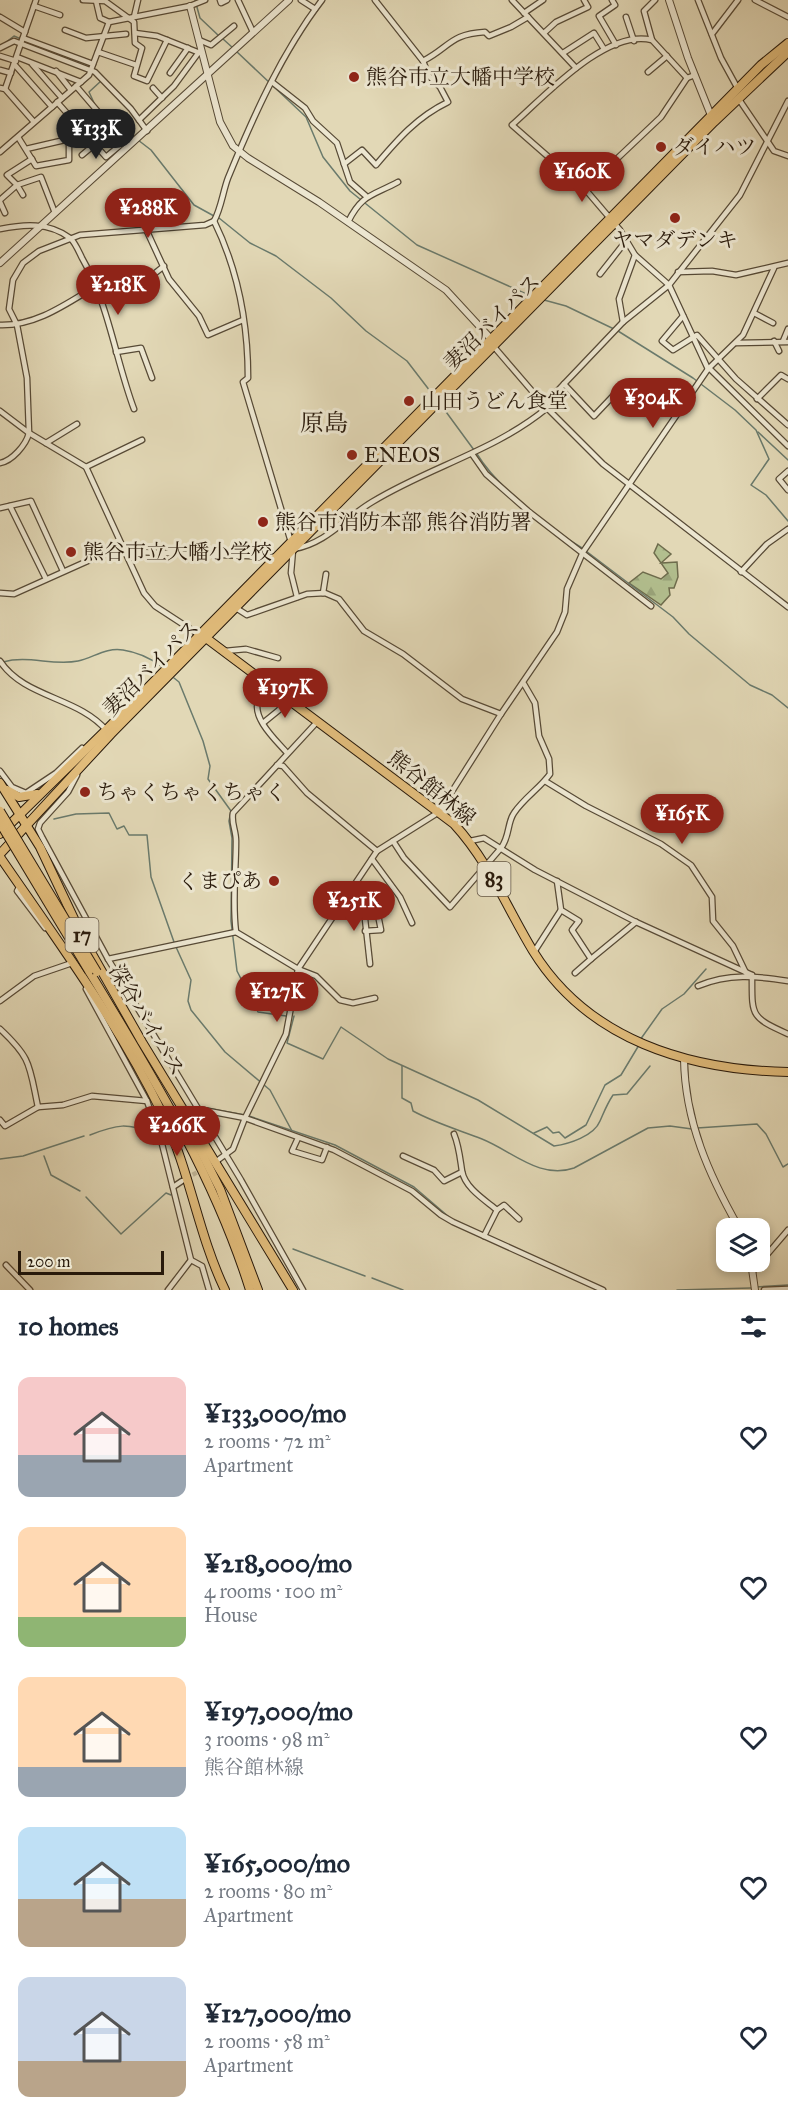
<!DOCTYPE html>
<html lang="en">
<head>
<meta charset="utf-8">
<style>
	:root { --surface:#fff; --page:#f2f2f3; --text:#1f2937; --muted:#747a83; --accent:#8f2418 }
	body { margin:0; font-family:"IM FELL Great Primer","Noto Serif JP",serif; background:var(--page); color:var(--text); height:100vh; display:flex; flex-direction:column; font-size:22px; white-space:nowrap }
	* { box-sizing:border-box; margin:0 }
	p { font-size:20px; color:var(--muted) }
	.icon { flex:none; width:33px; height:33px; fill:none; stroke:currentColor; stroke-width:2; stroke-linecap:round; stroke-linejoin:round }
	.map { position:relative; height:1290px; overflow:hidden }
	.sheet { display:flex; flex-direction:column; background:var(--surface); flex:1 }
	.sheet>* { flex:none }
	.buttons { position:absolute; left:716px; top:1218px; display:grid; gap:12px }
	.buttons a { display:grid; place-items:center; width:54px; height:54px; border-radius:12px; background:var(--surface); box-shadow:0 3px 9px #0003; font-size:30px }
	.scale { position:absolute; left:18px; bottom:15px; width:146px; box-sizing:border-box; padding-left:6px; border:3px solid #291a0b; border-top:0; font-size:16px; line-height:21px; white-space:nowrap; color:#291a0b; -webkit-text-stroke:4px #ece6d0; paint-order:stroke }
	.price { position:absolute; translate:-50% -51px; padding:0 14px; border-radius:21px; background:var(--accent); color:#fff; font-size:20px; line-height:39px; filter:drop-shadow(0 2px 3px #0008) }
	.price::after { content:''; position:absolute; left:50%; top:36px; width:18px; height:14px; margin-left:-9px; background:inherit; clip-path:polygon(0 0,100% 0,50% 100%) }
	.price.selected { background:#222; color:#fff }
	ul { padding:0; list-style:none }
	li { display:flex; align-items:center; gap:18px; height:150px; padding:0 18px }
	li span { display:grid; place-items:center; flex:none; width:168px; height:120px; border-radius:12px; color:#555 }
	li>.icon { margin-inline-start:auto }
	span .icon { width:72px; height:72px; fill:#fffc; stroke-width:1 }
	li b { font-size:26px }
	h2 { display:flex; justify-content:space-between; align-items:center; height:72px; padding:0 18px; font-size:26px }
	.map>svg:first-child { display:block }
</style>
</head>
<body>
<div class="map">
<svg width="788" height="1290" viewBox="0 0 788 1290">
	<defs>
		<pattern id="forest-firs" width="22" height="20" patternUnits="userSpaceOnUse" patternTransform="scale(1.5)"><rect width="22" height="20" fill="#b2bf8f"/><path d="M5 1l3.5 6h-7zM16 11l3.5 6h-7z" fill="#99a47a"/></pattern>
	</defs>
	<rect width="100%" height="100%" fill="#e2d8b6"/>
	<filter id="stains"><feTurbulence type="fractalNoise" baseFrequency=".00333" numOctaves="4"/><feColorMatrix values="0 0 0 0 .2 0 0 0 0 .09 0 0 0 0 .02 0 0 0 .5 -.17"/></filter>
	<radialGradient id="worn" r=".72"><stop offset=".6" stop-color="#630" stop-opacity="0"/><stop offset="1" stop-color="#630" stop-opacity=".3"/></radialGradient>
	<path fill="url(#forest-firs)" stroke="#6e6c4d" stroke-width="1.5" d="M658,544L671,554L661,563L677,562L678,577L674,588H669L670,595L661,605L629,583L643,572L661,579L668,573L654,553Z"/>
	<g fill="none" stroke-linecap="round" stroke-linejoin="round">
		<g stroke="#6a7a6c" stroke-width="1.5">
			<path d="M195,0L200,18L219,36"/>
			<path d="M223,39L233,48"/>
			<path d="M5,43L14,36L21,39"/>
			<path d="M236,51L306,117L323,157L350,191L417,245L531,296"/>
			<path d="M70,58L89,65"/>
			<path d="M95,105L89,92L101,81"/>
			<path d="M100,111L134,137"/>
			<path d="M138,140L151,150L194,205L214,216"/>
			<path d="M219,218L250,243L276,256L331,298L366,331L407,361L430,391"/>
			<path d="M544,300L566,306L614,329"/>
			<path d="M618,331L693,378L735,410L756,430L769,459L751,485L766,495L788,521"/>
			<path d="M441,405L474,450"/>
			<path d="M758,432L788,460"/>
			<path d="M477,454C497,487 549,528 582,548"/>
			<path d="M586,551L673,617L689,634L750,685L772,695L788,708"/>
			<path d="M3,662C28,655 53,666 78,661C93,658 106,647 123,650C136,652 150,658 161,666"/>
			<path d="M174,678L179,682L203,741L210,766L208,779L231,811L229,821L232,838L231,921L237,971L258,1012L286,1016"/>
			<path d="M54,819L76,814L109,813L117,829L124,826L129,835H147L151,877L174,942"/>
			<path d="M176,947L191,980L188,1001L191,1010L225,1052L270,1090L292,1131"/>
			<path d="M294,1016L287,1043L323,1059L341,1027L388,1059L478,1100L554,1146C569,1144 594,1136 600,1121C604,1112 607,1104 613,1095L627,1094L650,1066"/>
			<path d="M640,1040L662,1009L684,994L706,969"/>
			<path d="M402,1066V1098L411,1103L413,1111C435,1123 459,1130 482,1139C512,1151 540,1180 574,1168L648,1128L670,1126L692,1129"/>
			<path d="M201,1107L245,1115"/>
			<path d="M249,1116L335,1145L414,1187L449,1217"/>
			<path d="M697,1128L757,1124L766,1134L783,1167L788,1164"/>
			<path d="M534,1133L547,1127L553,1133L559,1132L565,1138L586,1125L605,1085L621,1075L639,1045"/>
			<path d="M90,1135C118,1124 126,1123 155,1133L162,1129"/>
			<path d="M44,1156L51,1175L80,1191"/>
			<path d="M0,1159L23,1156L84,1136"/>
			<path d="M86,1197L121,1234L166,1193L171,1195"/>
			<path d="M453,1220L509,1245"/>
			<path d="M293,1249L365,1276"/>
			<path d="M372,1278L403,1290"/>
			<path d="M756,1287L788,1285"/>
			<path d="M677,1290L751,1288"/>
		</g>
		<path stroke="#bdb294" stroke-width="4.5" stroke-dasharray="4.5 2" stroke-linecap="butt" d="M187,1178L203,1169"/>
		<g stroke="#574a36" stroke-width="7">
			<g id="minor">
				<path d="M83,0L105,1L134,22L135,43L142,48L134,76L147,81L167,40"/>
				<path d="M220,0L221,3L227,0"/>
				<path d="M238,0L253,32"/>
				<path d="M301,0L315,9"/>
				<path d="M512,0L576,68"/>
				<path d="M612,0L615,5L599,16L616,45"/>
				<path d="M698,0L721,58L738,89"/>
				<path d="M755,0L788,17"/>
				<path d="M96,1L100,18L109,22"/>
				<path d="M34,6L60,15"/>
				<path d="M524,13L543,0"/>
				<path d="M0,17L25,32"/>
				<path d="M134,17L138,0"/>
				<path d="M626,17L634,41"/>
				<path d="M65,30L86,38L126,34"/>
				<path d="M135,33L157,36L200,53"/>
				<path d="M544,33L556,22L588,7L584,0"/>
				<path d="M712,34L738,0"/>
				<path d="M23,38L93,64"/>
				<path d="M199,40L211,45L234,26"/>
				<path d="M652,40L644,11L655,0"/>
				<path d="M0,48L14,41L95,72L131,109L147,131"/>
				<path d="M98,52L136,65"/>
				<path d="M563,53L594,33L604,49"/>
				<path d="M0,56L16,61"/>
				<path d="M17,57L81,82"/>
				<path d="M423,61C450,47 450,34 485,32L489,36L511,27L528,17"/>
				<path d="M14,64L52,107"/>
				<path d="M32,64L62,98"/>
				<path d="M0,70L11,73"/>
				<path d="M56,71L71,90"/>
				<path d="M648,72L667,56"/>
				<path d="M170,73L188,48"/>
				<path d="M687,78L652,40C606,28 544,97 512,125L585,189L620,230L635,255L669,285L708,369"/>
				<path d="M272,82L305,108L313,121L337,143L350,182L366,196"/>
				<path d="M0,88L5,89L34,122"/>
				<path d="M153,88L162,98"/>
				<path d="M5,89L36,0"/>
				<path d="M738,98L774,151L788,156"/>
				<path d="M57,102L106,157L124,142L76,86"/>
				<path d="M139,120L174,86L199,52"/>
				<path d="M18,137L36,166L69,160V139L26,149"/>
				<path d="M0,152L89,75L109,22L190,6L205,0"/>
				<path d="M82,155L94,145"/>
				<path d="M344,164L362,150L376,165C398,139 417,117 448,102L440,87L429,76L423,61L375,0"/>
				<path d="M585,189L661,117L687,78L695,75"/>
				<path d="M23,195L17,185L41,177L55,213"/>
				<path d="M0,200L17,185L7,175L32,159"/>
				<path d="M0,202L5,213"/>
				<path d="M214,221C238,270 248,324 248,378L243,382L291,542"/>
				<path d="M348,222C362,194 372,196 398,182"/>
				<path d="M145,227L169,279L199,316L208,335L243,320"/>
				<path d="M0,229C24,224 49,222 70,238C75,242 79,252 82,258C109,305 115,358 134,409"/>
				<path d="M678,272L712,271L736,275L788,263"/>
				<path d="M600,274L626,241"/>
				<path d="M98,291L149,278L164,266"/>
				<path d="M754,313L773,323"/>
				<path d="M683,316L662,341L673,350L697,335L736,379L788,425"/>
				<path d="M623,322L619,299L635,255"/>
				<path d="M0,325C36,326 66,304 96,286"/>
				<path d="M774,341L779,351"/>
				<path d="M783,341L788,329"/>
				<path d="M736,343L788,342"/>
				<path d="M495,344V348L544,405L603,464L788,607"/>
				<path d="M116,352L141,348L152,378"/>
				<path d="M710,369L788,446"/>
				<path d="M564,384L594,416L613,396"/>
				<path d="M757,399L781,375L788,379"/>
				<path d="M544,405L623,322L669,285L740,195L788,101"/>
				<path d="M0,411L29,433L86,467L144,593L155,606L201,636"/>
				<path d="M46,443L77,424"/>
				<path d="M472,454L486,474L528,511L651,606"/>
				<path d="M0,463C12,461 26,445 29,433L27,378L17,325L9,309L13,280L23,263L39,251L80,235L205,225L214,221C221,209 223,191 228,178C253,117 282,52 322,0"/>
				<path d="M86,467L142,440"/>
				<path d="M788,471L779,479L788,490"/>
				<path d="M10,506L46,579"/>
				<path d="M0,508L31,501L63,571"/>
				<path d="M294,549C327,543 345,518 372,502C429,467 495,451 547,408"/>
				<path d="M293,550L291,573L297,597"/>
				<path d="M741,572L767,544L788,529"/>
				<path d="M0,593L14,594L110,551L277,557"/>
				<path d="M323,593L326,574"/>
				<path d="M236,608L247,615L307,594L325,593L339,599L364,631L403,654L462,699L501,714"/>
				<path d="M225,651L246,649L278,658"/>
				<path d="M0,661C24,698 79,697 107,731"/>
				<path d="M267,684C264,689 260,695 258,701C252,719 277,741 287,753"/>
				<path d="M263,723L279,710L286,698"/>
				<path d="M277,765L283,766L307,793L377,851"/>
				<path d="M0,771L12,787L26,793L56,773L82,748L85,751"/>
				<path d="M77,775L68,792L40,823L38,829L42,837L108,959L241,1180L303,1290"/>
				<path d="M545,781L586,806L661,844L691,865L712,897L713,921L733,946L746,973"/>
				<path d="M393,841L404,858L450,907L501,848C510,836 507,823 514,813C524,798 540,788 550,774L549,759L539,736L535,703L524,684"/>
				<path d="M470,841L484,838L535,870L636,922L752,975"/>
				<path d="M372,859L400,897L412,923"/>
				<path d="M557,881L561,910L579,921L572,930L591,959L636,922"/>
				<path d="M20,886L17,891L45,928"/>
				<path d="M346,898L356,902L375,900L381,930L365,931"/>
				<path d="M363,901L370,964"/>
				<path d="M236,932C232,902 236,871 236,841C236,830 231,823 233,813L317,722"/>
				<path d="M534,952L561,910"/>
				<path d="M108,959L236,932L298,969L316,976L340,1000L353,1003L375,998"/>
				<path d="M575,973L591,959"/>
				<path d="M752,975C752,1016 750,1017 788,1034"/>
				<path d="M698,986C729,973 756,976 788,981"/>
				<path d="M86,989L147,1101L162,1144L191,1260L202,1266L209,1290"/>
				<path d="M0,1001L34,976L72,963"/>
				<path d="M0,1029C32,1059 29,1065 38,1107"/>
				<path d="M198,1109L245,1118L334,1150L412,1191L441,1215L453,1222L603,1290"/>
				<path d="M0,1120L5,1126L38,1107L63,1105L92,1096L147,1101"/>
				<path d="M454,1134C459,1146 460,1158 462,1171C465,1188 485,1200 497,1210"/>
				<path d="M298,1138L292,1151L322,1160L327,1147"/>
				<path d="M403,1156L434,1170L444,1181L462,1172"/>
				<path d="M218,1160L233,1149L245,1118L286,1034L298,969L377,851L439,812L501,714L557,632L565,612L567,589L583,552L708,369L743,335L774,268"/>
				<path d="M173,1187L182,1181"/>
				<path d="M484,1236L497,1210L504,1205L519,1219"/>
				<path d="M6,1265L30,1290"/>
				<path d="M753,1271L788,1230"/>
				<path d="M168,1290L191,1260"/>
				<path d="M764,1290L788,1289"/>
			</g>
		</g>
		<g stroke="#574a36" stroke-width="8">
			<g id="tertiary">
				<path d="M669,0L688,58L712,118"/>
				<path d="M190,6L220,122L233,146L248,158L319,202L446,290L493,341"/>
				<path d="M0,263L289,0"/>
				<path d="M684,1059C685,1122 709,1175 739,1228"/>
				<path d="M751,1262L755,1290"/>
			</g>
		</g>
		<g stroke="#291a0b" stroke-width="10">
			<path id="primary" d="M206,638L454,824C489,862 507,908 533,951C588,1040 688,1070 788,1072"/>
		</g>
		<g stroke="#291a0b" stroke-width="10">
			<g id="trunk">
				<path d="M0,783L40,847L84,940L142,1042L293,1290"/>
				<path d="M7,790L19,797L37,794"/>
				<path d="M0,834L106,730L761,65L788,43"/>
				<path d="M0,854L111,734L714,122L788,52"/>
				<path d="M0,857C57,940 119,1024 163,1115C190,1171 198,1234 225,1290"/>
				<path d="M89,971C151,1074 214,1174 250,1290"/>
				<path d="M189,1128L220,1189L258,1290"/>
			</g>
		</g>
		<use href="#minor" stroke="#ece6d0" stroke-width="4.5"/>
		<use href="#tertiary" stroke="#ece6d0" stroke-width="6"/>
		<use href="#primary" stroke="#e1bc7b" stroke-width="8"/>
		<use href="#trunk" stroke="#e1bc7b" stroke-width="8"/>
		<g stroke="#291a0b" stroke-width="10" stroke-linecap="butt">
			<g id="trunk-bridge">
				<path d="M0,811L97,972"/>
				<path d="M0,823L89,971"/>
			</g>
		</g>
		<use href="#trunk-bridge" stroke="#e1bc7b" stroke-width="8"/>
	</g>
	<g fill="#8f2418" stroke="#ece6d0" stroke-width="2">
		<circle cx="354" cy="77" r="6"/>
		<circle cx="661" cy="147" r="6"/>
		<circle cx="675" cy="218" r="6"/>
		<circle cx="409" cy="401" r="6"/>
		<circle cx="352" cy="455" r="6"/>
		<circle cx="263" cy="522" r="6"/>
		<circle cx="71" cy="552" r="6"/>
		<circle cx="85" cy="792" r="6"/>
		<circle cx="274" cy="881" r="6"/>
	</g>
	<g text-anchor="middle" stroke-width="6" stroke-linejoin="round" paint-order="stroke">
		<g fill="#ece6d0" stroke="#645746" stroke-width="1.5">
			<rect x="477.5" y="862" width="33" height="34" rx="4.5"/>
			<rect x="65.5" y="918" width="33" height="34" rx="4.5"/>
		</g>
		<g font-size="20" font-weight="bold" fill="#291a0b">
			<text x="494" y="886">83</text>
			<text x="82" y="942">17</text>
		</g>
		<g font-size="21" fill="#291a0b" stroke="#ece6d0" text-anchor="start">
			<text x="366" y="84">熊谷市立大幡中学校</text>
			<text x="673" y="154">ダイハツ</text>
			<text x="675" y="247" text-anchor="middle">ヤマダデンキ</text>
			<text x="421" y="408">山田うどん食堂</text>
			<text x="364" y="462">ENEOS</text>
			<text x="275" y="529">熊谷市消防本部 熊谷消防署</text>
			<text x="83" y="559">熊谷市立大幡小学校</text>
			<text x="97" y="799">ちゃくちゃくちゃく</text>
			<text x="262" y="888" text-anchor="end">くまぴあ</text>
		</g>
		<g font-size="21" fill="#291a0b" stroke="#ece6d0">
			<text transform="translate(492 322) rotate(-45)" y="7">妻沼バイパス</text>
			<text transform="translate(151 668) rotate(-45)" y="7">妻沼バイパス</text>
			<text transform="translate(432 788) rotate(39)" y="7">熊谷館林線</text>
			<text transform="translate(147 1020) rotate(59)" y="7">深谷バイパス</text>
		</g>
		<g font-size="24" fill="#291a0b" stroke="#ece6d0">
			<text x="324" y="431">原島</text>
		</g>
	</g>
	<rect width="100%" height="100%" filter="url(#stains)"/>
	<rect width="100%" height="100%" fill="url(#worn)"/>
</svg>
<div class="buttons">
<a><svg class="icon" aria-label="layers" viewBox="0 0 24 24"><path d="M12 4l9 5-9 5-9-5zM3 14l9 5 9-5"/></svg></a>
</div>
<div class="scale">200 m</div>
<b class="price selected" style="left:96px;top:160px">¥133K</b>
<b class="price" style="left:582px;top:203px">¥160K</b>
<b class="price" style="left:148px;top:239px">¥288K</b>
<b class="price" style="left:118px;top:316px">¥218K</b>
<b class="price" style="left:653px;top:429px">¥304K</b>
<b class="price" style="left:285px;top:719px">¥197K</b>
<b class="price" style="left:682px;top:845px">¥165K</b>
<b class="price" style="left:354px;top:932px">¥251K</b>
<b class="price" style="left:277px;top:1023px">¥127K</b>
<b class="price" style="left:177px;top:1157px">¥266K</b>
</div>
<section class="sheet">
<h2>10 homes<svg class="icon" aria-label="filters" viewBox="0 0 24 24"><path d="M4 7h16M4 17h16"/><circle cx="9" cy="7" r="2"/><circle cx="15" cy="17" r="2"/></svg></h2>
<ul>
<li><span style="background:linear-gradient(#f6c9c9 65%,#9aa5b1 0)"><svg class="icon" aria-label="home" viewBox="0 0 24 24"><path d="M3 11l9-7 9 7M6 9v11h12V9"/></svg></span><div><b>¥133,000/mo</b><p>2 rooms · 72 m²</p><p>Apartment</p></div><svg class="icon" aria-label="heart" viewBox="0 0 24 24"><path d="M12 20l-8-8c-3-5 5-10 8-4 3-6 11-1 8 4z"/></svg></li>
<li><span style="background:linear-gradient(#ffd9b3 75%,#8fb573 0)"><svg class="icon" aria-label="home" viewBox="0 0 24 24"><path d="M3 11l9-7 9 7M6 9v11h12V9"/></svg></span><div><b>¥218,000/mo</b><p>4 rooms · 100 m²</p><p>House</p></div><svg class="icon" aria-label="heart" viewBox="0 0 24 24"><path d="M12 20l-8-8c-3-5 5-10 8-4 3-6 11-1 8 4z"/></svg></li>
<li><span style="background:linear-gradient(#ffd9b3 75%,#9aa5b1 0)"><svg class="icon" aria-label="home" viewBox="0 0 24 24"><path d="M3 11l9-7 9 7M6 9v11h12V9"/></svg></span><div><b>¥197,000/mo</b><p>3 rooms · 98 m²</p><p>熊谷館林線</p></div><svg class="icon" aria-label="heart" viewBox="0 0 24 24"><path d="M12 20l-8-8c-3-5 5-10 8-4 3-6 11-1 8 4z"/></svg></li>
<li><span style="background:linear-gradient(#bfe0f5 60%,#b9a48a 0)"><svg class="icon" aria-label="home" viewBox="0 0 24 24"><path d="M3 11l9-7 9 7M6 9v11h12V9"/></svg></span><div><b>¥165,000/mo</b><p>2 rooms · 80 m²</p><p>Apartment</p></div><svg class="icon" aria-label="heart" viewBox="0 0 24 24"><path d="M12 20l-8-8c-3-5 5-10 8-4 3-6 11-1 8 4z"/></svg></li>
<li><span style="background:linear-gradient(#c9d6e8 70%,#b9a48a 0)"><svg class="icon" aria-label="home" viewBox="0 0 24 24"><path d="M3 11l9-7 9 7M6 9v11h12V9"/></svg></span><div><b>¥127,000/mo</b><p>2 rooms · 58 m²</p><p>Apartment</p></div><svg class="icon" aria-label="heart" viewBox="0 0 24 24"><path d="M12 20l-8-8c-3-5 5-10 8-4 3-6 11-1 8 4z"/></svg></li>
</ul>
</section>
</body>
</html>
